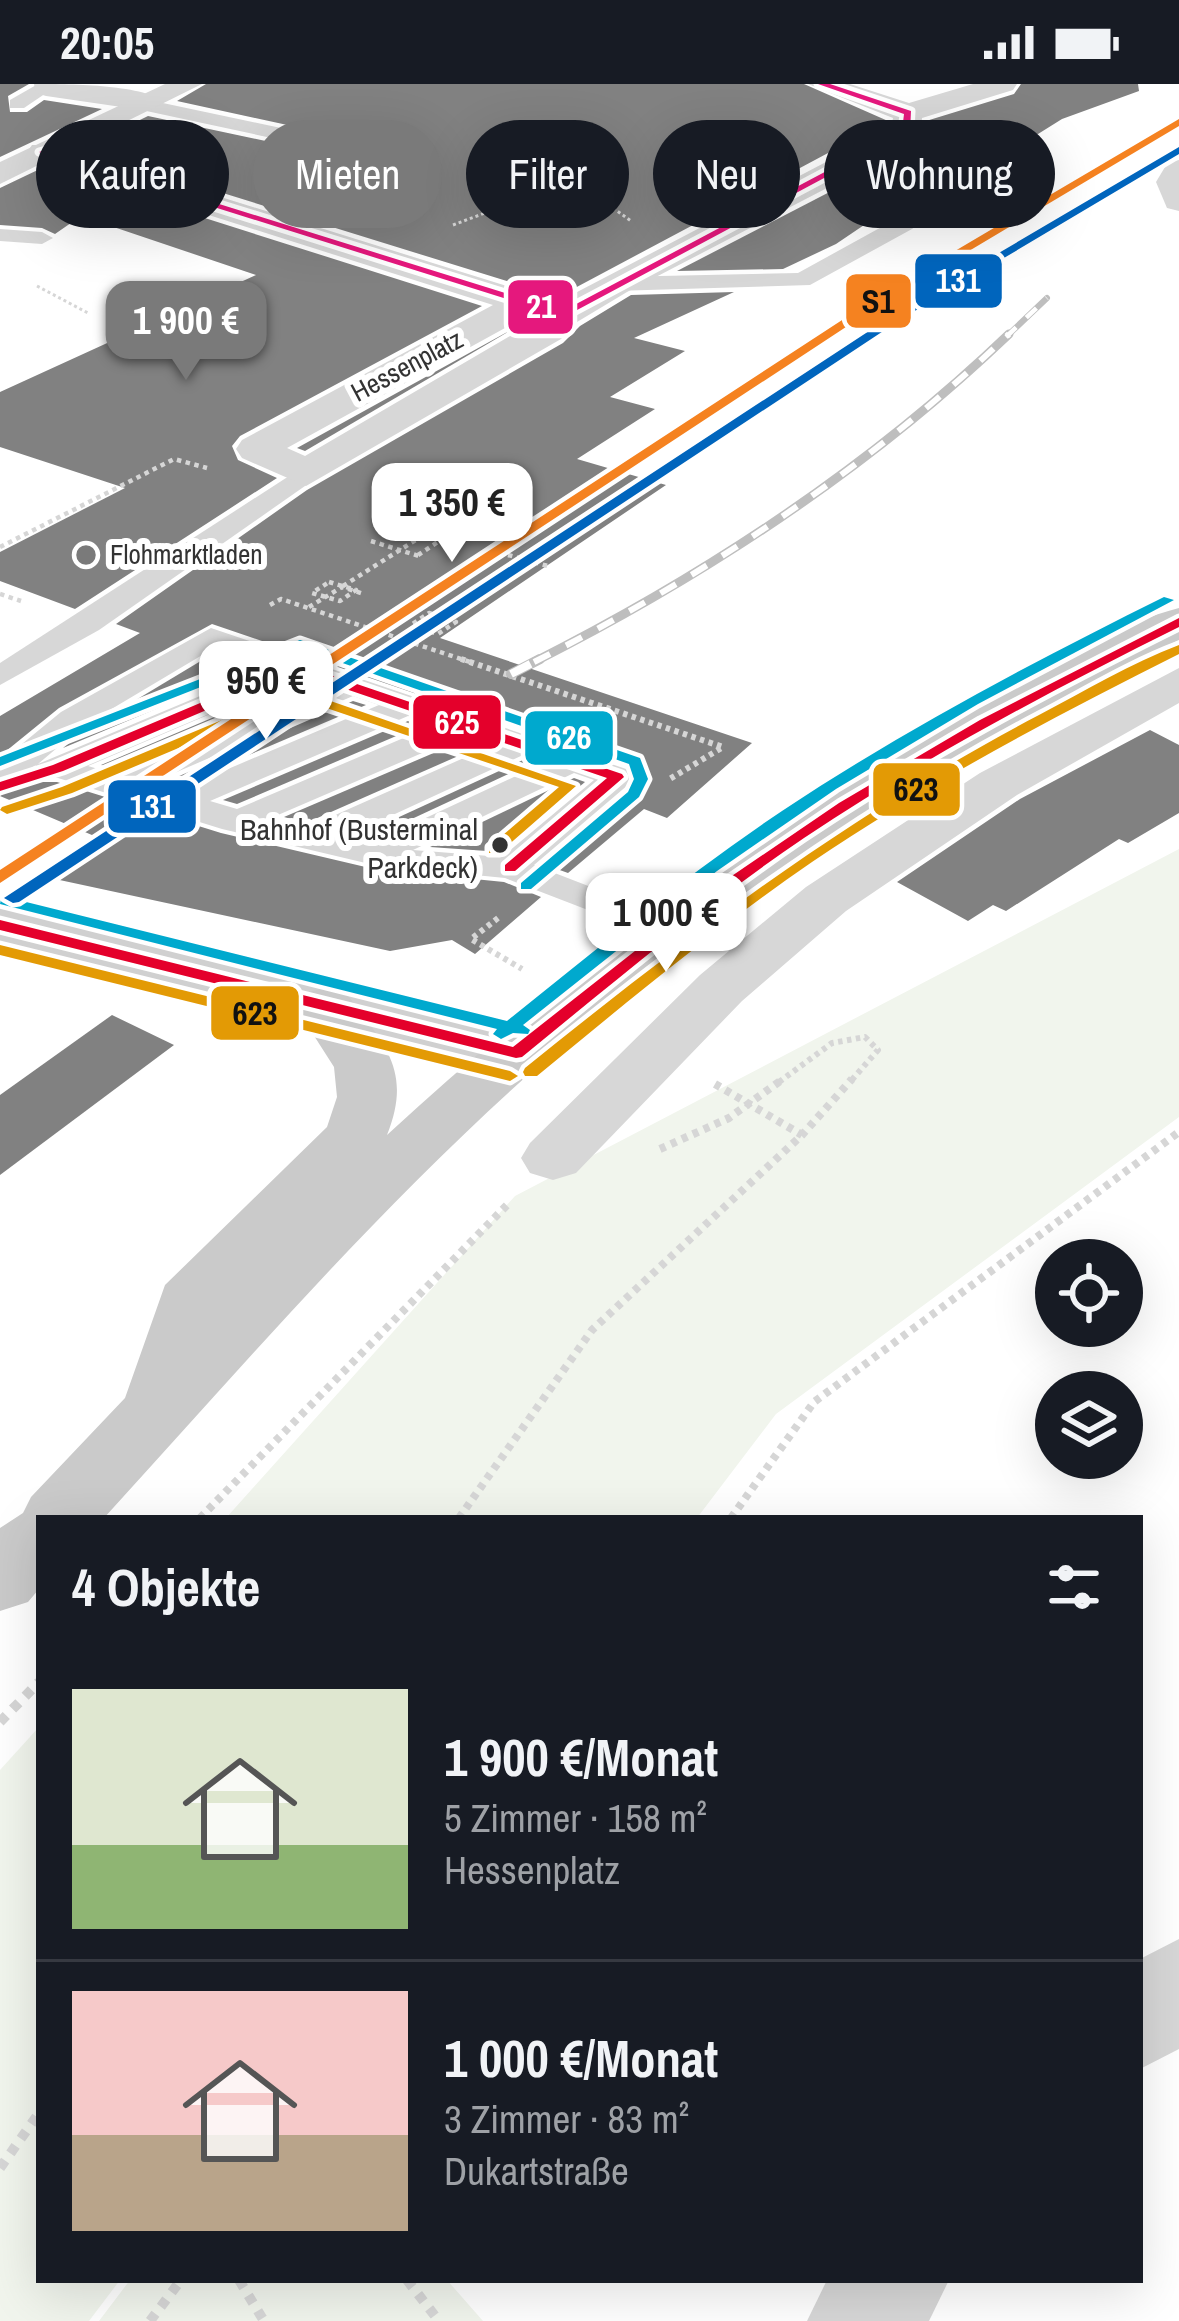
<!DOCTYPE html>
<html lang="de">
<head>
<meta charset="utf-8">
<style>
	:root { --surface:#171b24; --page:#20242c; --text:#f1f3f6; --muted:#9ea1a6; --line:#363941; --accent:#7a7a7a }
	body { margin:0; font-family:"Archivo Narrow",sans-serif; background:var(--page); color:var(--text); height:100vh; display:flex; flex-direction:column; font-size:45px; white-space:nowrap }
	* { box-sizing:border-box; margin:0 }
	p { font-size:39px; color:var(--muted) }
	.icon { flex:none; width:66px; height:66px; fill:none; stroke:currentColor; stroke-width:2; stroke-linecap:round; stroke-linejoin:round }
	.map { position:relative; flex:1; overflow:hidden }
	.panel { position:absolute; left:36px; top:1431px; width:1107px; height:768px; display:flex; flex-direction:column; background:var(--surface); border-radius:0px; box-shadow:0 12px 48px #0002 }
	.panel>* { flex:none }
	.hud { position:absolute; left:36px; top:36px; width:1107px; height:108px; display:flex; gap:24px }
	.controls { position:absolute; left:1035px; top:1155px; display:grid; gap:24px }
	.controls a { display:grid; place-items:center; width:108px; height:108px; border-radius:50%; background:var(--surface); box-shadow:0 12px 48px #0002; font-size:60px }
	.price { position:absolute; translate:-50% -102px; padding:0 27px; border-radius:24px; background:#fff; color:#222; font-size:39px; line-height:78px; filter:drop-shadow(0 3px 6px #0008) }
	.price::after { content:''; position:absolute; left:50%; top:72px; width:36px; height:27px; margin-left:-18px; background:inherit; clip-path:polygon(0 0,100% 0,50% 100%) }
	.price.active { background:var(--accent); color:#fff }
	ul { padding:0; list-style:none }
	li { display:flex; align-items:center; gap:36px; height:300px; padding:0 36px }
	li+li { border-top:3px solid var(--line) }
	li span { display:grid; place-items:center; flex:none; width:336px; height:240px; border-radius:0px; color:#555 }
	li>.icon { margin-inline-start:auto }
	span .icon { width:144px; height:144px; fill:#fffc; stroke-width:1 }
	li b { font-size:51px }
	h2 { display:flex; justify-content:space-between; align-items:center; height:144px; padding:0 36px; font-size:51px }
	.pill { padding:0 42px; border-radius:54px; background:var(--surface); box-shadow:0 12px 48px #0002; font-size:42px; line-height:108px }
	.pill.active { background:var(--accent); color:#fff }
	.status { display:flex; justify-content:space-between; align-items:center; height:84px; padding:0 60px; background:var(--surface); direction:ltr }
	.status svg { height:33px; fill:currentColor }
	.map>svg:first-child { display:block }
</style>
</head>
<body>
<div class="status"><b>20:05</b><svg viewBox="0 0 49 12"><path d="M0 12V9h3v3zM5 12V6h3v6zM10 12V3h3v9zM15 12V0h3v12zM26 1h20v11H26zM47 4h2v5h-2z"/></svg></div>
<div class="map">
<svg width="1179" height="2237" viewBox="0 0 1179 2237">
	<rect width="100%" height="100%" fill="#fff"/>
	<g fill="#f1f5ed">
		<path d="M1179,765V1033L776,1330L697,1434H226L515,1112Z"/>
		<path d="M39,1643V2196H120L89,2237H0V1686Z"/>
		<path d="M130,2196H447L483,2237H99Z"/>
	</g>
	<g fill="#818181">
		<path d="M0,0H29L8,12L10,28H27L44,16L102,25L0,73Z"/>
		<path d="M206,0H804L888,37L558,213L81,65L148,32L336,72L351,64L338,52L177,17Z"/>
		<path d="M1021,0H1138L1139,7L1062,35L1006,70L971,64L959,74L919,56L926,37L1014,10Z"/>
		<path d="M899,72L941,89L836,160L783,185L677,187Z"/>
		<path d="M44,83L482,222L240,352L232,362L238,376L277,394L75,525L0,497V468L125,404L0,363V308L256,191L81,132L55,150L42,144L0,141V104Z"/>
		<path d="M734,208L634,254L685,267L610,313L655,325L577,375L666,401L440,554L752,659L667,734L644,725L568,789L543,780L632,703L637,695L633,684L212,540L59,624L0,672V632L140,549L116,540L307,406L563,259L580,242L631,211Z"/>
		<path d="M518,242L305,367L297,364Z"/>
		<path d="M214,569L256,583L63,664L86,646Z"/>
		<path d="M297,598L311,602L115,685L101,681Z"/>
		<path d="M353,617L366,621L176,702L163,699Z"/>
		<path d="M408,637L422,641L237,720L223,716Z"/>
		<path d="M1150,646L1179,661V729L1128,759L1119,755L1006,827L993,821L968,837L897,798L1020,715Z"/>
		<path d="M464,656L481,662L306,739L284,733Z"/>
		<path d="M523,676L532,679L373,753L360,751Z"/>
		<path d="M29,691L36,698H57L221,749L374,785L504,798L541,813L475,870L452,856L390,867L41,792L99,754L0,712Z"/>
		<path d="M574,694L585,698L501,768L430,763Z"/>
		<path d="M112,931L174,961L0,1091V1011Z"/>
	</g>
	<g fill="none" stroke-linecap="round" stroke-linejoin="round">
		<g stroke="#d6d6d6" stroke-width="3" stroke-dasharray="3 3" stroke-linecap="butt">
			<path d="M613,124L631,137"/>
			<path d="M453,141L514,118L546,114"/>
			<path d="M37,202L88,229"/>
		</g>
		<g stroke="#d6d6d6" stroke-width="4.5" stroke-dasharray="4.5 4.5" stroke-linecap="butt">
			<path d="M371,457L422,473"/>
			<path d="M0,463L174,375L207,384"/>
			<path d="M418,471L479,431"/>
			<path d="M508,471L548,482"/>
			<path d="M329,498L356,506L340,517L312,509Z"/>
			<path d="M343,502L430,447L453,454"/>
			<path d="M0,510L21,517"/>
			<path d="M270,521L281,515L470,578"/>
			<path d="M309,523L342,503L364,510"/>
			<path d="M429,529L456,538L438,550L411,541Z"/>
			<path d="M442,533L526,476"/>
		</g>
		<g stroke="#d6d6d6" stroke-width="6" stroke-dasharray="4.5 4.5" stroke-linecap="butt">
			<path d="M461,575L723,663L668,696"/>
			<path d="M498,834L471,855L522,885"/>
			<path d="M779,998L832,959L865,953L878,966L850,998"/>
		</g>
		<g stroke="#d6d6d6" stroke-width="8" stroke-dasharray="6 6" stroke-linecap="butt">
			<path d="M715,1000L802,1051"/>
			<path d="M660,1065L729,1034L783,995"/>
			<path d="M200,1434L510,1118"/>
			<path d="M459,1434L592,1246L802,1051L852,995"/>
			<path d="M731,1434L814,1318L1179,1048"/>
		</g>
		<g stroke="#d6d6d6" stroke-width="10" stroke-dasharray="9 9" stroke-linecap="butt">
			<path d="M0,1638L39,1598"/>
			<path d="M0,2084L39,2029"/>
			<path d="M239,2196L264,2237"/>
			<path d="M407,2196L439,2237"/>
			<path d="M150,2237L181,2196"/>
		</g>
		<g fill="#d7d7d7" fill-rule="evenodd">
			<path d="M38,0L55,3L24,24H10V16Z"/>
			<path d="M144,15L337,56L347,62L337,68L137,25L135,21Z"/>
			<path d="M886,53H900L982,90L912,145L810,201L614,207L603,200L614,193L798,189L896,135L957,91L886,61Z"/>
			<path d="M0,145L42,148L53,154L42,160L0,157Z"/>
			<path d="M306,381L319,389L315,395L99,546L0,601V579Z"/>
			<path d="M211,544L629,686L633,693L629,700L534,781L684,839L689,847L671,858L505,794L374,781L222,745L58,694H36L32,687L36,681L0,704V678L61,628ZM214,564L269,583L38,680L83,642ZM297,593L324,602L115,690L88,682ZM353,612L379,621L176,707L149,700ZM408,632L434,641L237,725L210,717ZM464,651L493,661L306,744L271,734ZM523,671L544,679L374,758L345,753ZM574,689L594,696L502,773L413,766Z"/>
		</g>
		<g fill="#d7d7d7" fill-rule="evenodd">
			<path d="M34,0C65,0 142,0 164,18L149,27L46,12L36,9Z"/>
			<path d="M808,0H850L909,19L973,0H1017L1013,6L922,34L921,48L904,64L627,208L577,238L561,255L306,402L242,374L236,365L242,356L493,221L32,75L27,68L32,61H54L558,218L891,44L893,34ZM527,232L539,235L305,372L287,364Z"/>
			<path d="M1179,76V127L1167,124L1156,98L1168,78Z"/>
			<path d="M1179,584V619L1017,711L846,827L742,917L576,1089L553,1096L530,1089L521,1074L530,1059L700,891L806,803L980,689Z"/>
			<path d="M1179,1855V1965L1140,1985V1875Z"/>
			<path d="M827,2196H949L929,2237H807Z"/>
		</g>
		<path fill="#d7d7d7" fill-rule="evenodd" d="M165,0H202L0,100V78Z"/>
		<path fill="#d0d0d0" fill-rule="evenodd" d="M0,824L538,955L547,969L538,983L516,988L0,858Z"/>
		<path fill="#cacaca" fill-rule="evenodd" d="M1179,524V556C949,672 731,811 538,982C381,1121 245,1279 104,1434H39V1505L28,1518L0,1527V1444L23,1429L31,1413L125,1314L165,1201L327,1043L337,1013L334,983L295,922L304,909L325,904L346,909C384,960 413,986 387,1051C576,877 787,724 1015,603C1067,576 1122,538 1179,524Z"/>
		<g stroke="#bebebe" stroke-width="6">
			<path id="rail-far2" d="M1006,253L1047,214"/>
		</g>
		<g stroke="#bebebe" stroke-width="9">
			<path id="rail-far1" d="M534,578C706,491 869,384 1009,250"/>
		</g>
		<g stroke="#bebebe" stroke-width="10">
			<path id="rail" d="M511,590L540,575"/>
		</g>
		<use href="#rail-far2" stroke="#fff" stroke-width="4.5" stroke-dasharray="14" stroke-linecap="butt"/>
		<use href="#rail-far1" stroke="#fff" stroke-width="6" stroke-dasharray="18" stroke-linecap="butt"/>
		<use href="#rail" stroke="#fff" stroke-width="8" stroke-dasharray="22" stroke-linecap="butt"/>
		<g stroke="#fff" stroke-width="9">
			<g id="bus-1">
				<path d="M1179,534V543C1050,607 924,674 804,754C705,821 614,898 522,973L516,974L0,846V836L513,963L720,800L839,719L980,636Z"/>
				<path d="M295,579L622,690L624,693L515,787H505V781L607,694L296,588L63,687L0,707V698L53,681Z"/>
			</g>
		</g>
		<g stroke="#fff" stroke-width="9">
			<g id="bus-2">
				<path d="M1179,561V570C1053,633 929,699 812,778C716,844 627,918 537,992H525L523,988L525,984C691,850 849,731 1039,631C1085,607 1131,579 1179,561Z"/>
				<path d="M296,605L576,702L499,769H489V763L559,703L297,614L72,709L7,730L0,726L2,723L62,703Z"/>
				<path d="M0,861L510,987L518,992L510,997L0,871Z"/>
			</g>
		</g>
		<g stroke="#fff" stroke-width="9">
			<g id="bus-3">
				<path d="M1164,513L1174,516L978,620L836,705L717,787L523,941L530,946L528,950L513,949L501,955L493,950L497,945L0,820L1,815L6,813L507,937C597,865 686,791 782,727C904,646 1033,578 1164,513Z"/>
				<path d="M300,556L640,674L648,695L639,713L531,805H521V799L628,708L634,695L629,680L300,564L0,682V673Z"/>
			</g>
		</g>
		<g stroke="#fff" stroke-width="9">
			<path id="bus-4" d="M818,0H830L911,27L910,48L564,233L39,68L46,66L563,227L902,47L904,30Z"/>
		</g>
		<use href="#bus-1" fill="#e4002b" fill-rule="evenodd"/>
		<use href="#bus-2" fill="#e39a05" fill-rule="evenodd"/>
		<use href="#bus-3" fill="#00a9ce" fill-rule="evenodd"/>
		<use href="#bus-4" fill="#e5187d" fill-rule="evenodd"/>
		<g stroke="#fff" stroke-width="9">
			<path id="rail-1" d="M1179,35V42L890,214L0,799V786L882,210Z"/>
		</g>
		<g stroke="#fff" stroke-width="9">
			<path id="rail-2" d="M1179,63V70L903,234L19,818L13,819L4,814L895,230Z"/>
		</g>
		<use href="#rail-1" fill="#f58220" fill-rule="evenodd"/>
		<use href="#rail-2" fill="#0065bd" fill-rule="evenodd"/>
	</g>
	<circle fill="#7a7a7a" stroke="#fff" stroke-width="4.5" cx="86" cy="471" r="12"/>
	<circle fill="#333" stroke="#fff" stroke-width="4.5" cx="500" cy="761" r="10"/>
	<g text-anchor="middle" stroke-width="12" stroke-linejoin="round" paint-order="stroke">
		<g font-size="27" fill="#333" stroke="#fff">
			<text transform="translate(407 282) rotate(-28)" y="9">Hessenplatz</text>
		</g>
		<g font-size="27" fill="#333" stroke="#fff" text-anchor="start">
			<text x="110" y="480">Flohmarktladen</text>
		</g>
		<g font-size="30" fill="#333" stroke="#fff" text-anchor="end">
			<text x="478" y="756">Bahnhof (Busterminal<tspan x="478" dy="38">Parkdeck)</tspan></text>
		</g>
	</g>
	<g stroke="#fff" stroke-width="4.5">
		<rect x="913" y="168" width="91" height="58" rx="12" fill="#0065bd"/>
		<rect x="844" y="188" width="69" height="58" rx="12" fill="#f58220"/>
		<rect x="506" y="194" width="69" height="58" rx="12" fill="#e5187d"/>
		<rect x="411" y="609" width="92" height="58" rx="12" fill="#e4002b"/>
		<rect x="523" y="625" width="92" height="58" rx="12" fill="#00a9ce"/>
		<rect x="871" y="677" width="91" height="57" rx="12" fill="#e39a05"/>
		<rect x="106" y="694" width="92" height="57" rx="12" fill="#0065bd"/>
		<rect x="209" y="900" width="92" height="58" rx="12" fill="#e39a05"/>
	</g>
	<g font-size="33" text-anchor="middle" font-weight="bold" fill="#fff">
		<text x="958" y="208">131</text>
		<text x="541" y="234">21</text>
		<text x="457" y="650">625</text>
		<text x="569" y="665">626</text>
		<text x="152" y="734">131</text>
	</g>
	<g font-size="33" text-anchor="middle" font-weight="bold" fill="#111">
		<text x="878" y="229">S1</text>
		<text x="916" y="717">623</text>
		<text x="255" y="941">623</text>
	</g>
</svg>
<div class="controls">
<a><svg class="icon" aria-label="locate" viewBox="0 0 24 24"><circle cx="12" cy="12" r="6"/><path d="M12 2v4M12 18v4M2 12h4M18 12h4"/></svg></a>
<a><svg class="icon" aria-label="layers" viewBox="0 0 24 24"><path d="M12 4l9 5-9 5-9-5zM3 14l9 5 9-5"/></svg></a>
</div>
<b class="price active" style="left:186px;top:299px">1 900 €</b>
<b class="price" style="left:452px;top:481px">1 350 €</b>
<b class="price" style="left:266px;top:659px">950 €</b>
<b class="price" style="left:666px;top:891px">1 000 €</b>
<div class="hud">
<a class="pill">Kaufen</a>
<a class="pill active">Mieten</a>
<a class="pill">Filter</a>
<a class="pill">Neu</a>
<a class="pill">Wohnung</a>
</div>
<section class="panel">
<h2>4 Objekte<svg class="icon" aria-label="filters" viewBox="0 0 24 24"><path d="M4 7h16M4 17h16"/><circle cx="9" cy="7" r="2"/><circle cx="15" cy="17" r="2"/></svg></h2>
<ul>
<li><span style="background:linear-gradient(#dfe7d0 65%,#8fb573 0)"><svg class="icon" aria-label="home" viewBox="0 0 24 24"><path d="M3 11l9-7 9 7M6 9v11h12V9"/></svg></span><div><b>1 900 €/Monat</b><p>5 Zimmer · 158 m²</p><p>Hessenplatz</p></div></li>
<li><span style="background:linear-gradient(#f6c9c9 60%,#b9a48a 0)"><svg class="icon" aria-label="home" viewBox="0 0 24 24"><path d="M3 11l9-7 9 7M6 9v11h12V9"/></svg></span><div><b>1 000 €/Monat</b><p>3 Zimmer · 83 m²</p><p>Dukartstraße</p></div></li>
</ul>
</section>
</div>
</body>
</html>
